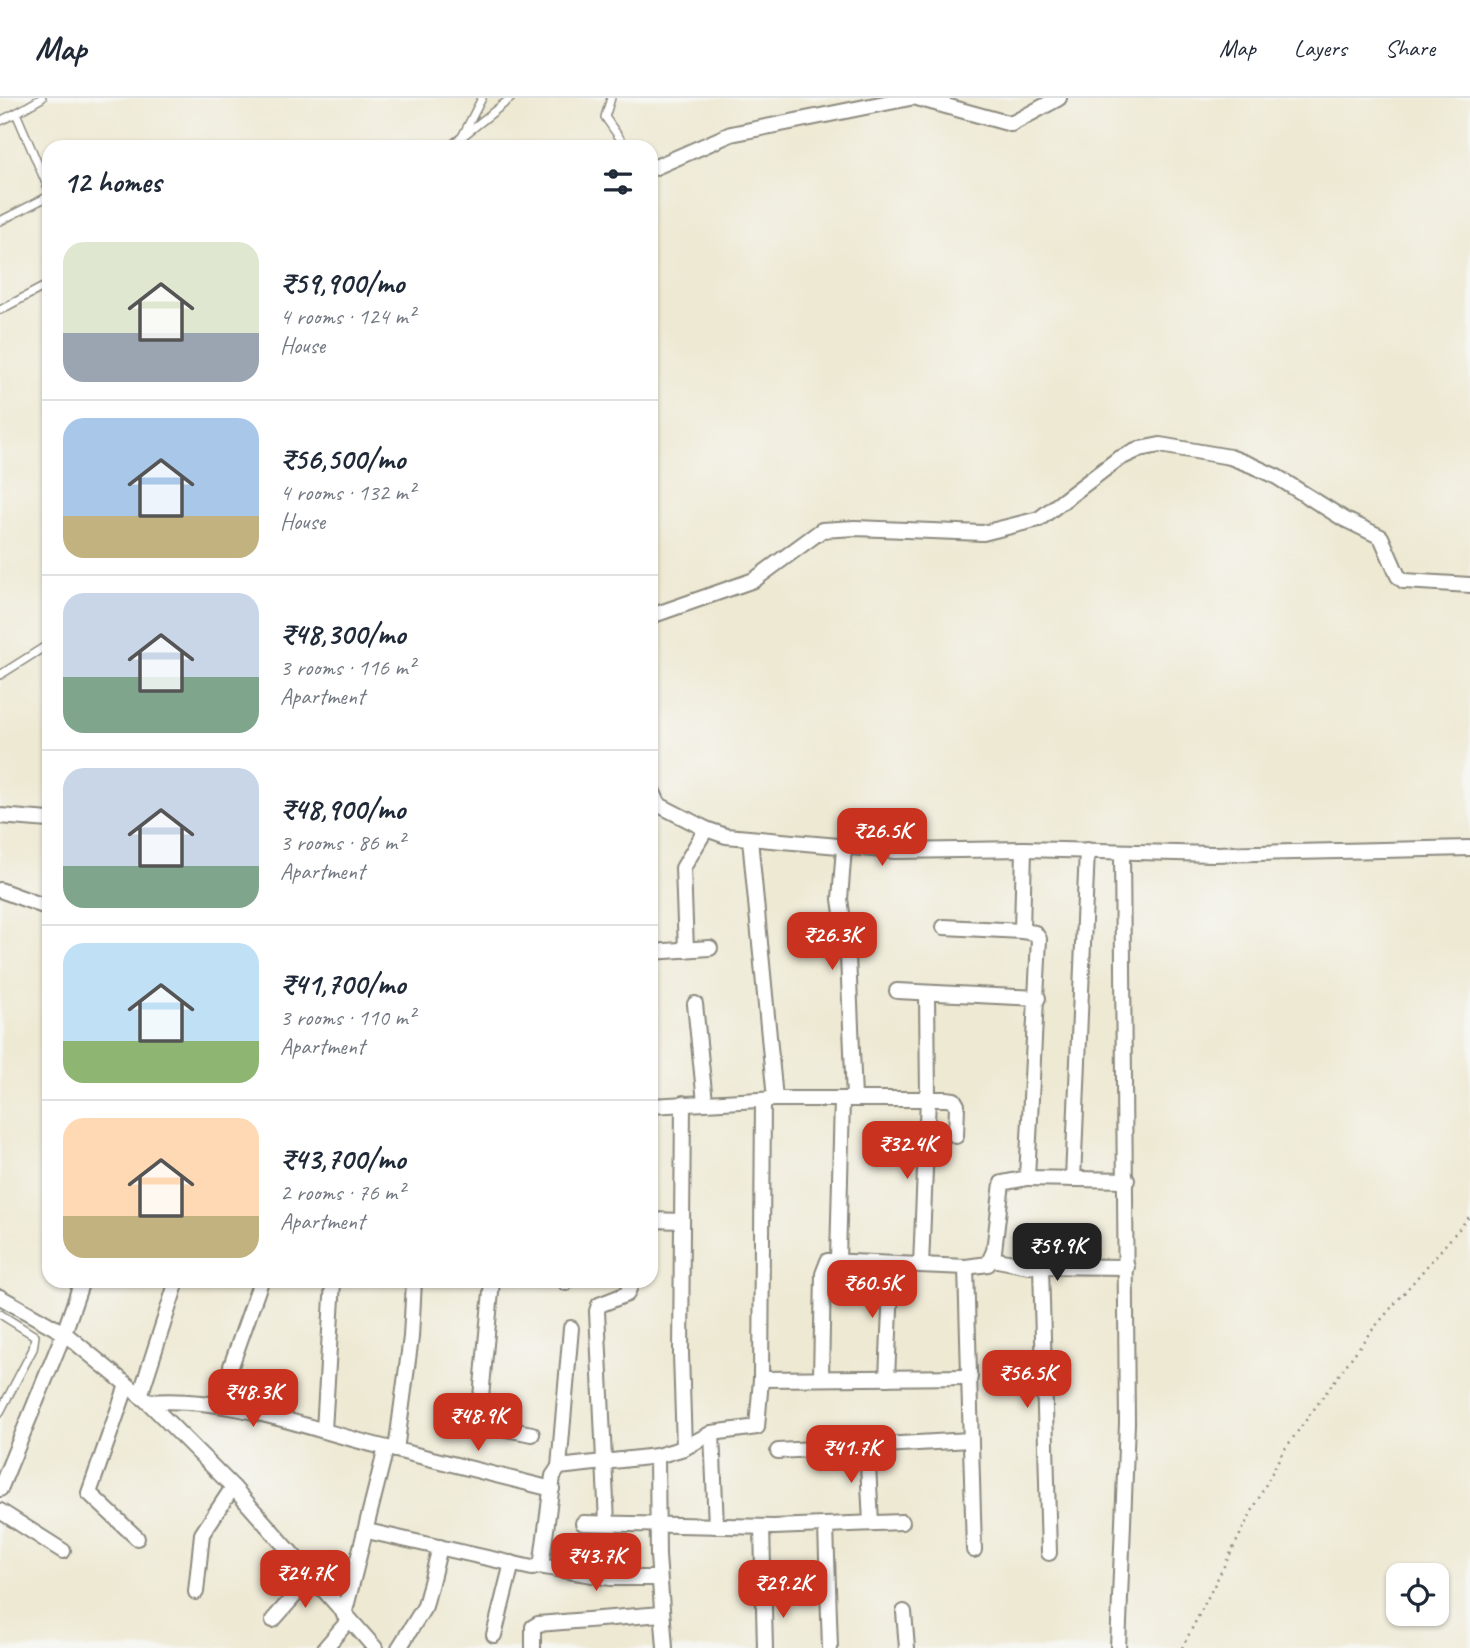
<!DOCTYPE html>
<html lang="en">
<head>
<meta charset="utf-8">
<style>
	:root { --surface:#fff; --page:#f6f6f7; --text:#1f2937; --muted:#747a83; --line:#e0e1e3; --accent:#c8321e }
	body { margin:0; font-family:Caveat,sans-serif; background:var(--page); color:var(--text); height:100vh; display:flex; flex-direction:column; font-size:26px; white-space:nowrap }
	* { box-sizing:border-box; margin:0 }
	p { font-size:23px; color:var(--muted) }
	.icon { flex:none; width:38px; height:38px; fill:none; stroke:currentColor; stroke-width:2; stroke-linecap:round; stroke-linejoin:round }
	.map { position:relative; flex:1; overflow:hidden }
	.side { position:absolute; left:42px; top:42px; width:616px; height:1148px; display:flex; flex-direction:column; background:var(--surface); border-radius:21px; box-shadow:0 2px 5px #0004 }
	.side>* { flex:none }
	.buttons { position:absolute; left:1386px; top:1465px; display:grid; gap:14px }
	.buttons a { display:grid; place-items:center; width:63px; height:63px; border-radius:14px; background:var(--surface); box-shadow:0 2px 5px #0004; font-size:35px }
	.price { position:absolute; translate:-50% -60px; padding:0 16px; border-radius:14px; background:var(--accent); color:#fff; font-size:23px; line-height:46px; filter:drop-shadow(0 2px 4px #0008) }
	.price::after { content:''; position:absolute; left:50%; top:42px; width:21px; height:16px; margin-left:-10px; background:inherit; clip-path:polygon(0 0,100% 0,50% 100%) }
	.price.current { background:#222; color:#fff }
	ul { padding:0; list-style:none }
	li { display:flex; align-items:center; gap:21px; height:175px; padding:0 21px }
	li+li { border-top:2px solid var(--line) }
	li span { display:grid; place-items:center; flex:none; width:196px; height:140px; border-radius:21px; color:#555 }
	li>.icon { margin-inline-start:auto }
	span .icon { width:84px; height:84px; fill:#fffc; stroke-width:1 }
	li b { font-size:30px }
	h2 { display:flex; justify-content:space-between; align-items:center; height:84px; padding:0 21px; font-size:30px }
	header { display:flex; align-items:center; gap:42px; box-sizing:border-box; height:98px; padding:0 35px; background:var(--surface); border-bottom:2px solid var(--line) }
	header strong { font-size:33px }
	nav { display:flex; gap:38px; margin-inline-start:auto; font-size:24px }
	.map>svg:first-child { display:block }
</style>
</head>
<body>
<header>
<strong>Map</strong>
<nav><a>Map</a><a>Layers</a><a>Share</a></nav>
</header>
<div class="map">
<svg width="1470" height="1550" viewBox="0 0 1470 1550">
	<rect width="100%" height="100%" fill="#f6f6f2"/>
	<filter id="ink" filterUnits="userSpaceOnUse"><feTurbulence type="fractalNoise" baseFrequency=".0143" numOctaves="2"/><feDisplacementMap in="SourceGraphic" scale="14" xChannelSelector="R" yChannelSelector="G"/><feConvolveMatrix kernelMatrix="1 2 1 2 8 2 1 2 1" color-interpolation-filters="sRGB"/></filter>
	<filter id="wash" filterUnits="userSpaceOnUse"><feTurbulence type="fractalNoise" baseFrequency=".00686" numOctaves="4" result="noise"/><feDisplacementMap in="SourceGraphic" scale="28" xChannelSelector="R" yChannelSelector="G"/><feGaussianBlur stdDeviation="1.57" result="paint"/><feColorMatrix in="noise" values="0 0 0 0 0 0 0 0 0 0 0 0 0 0 0 0 0 1.4 0 .05"/><feComposite in="paint" operator="in"/></filter>
	<g filter="url(#wash)">
		<rect width="100%" height="100%" fill="#eee9d3"/>
	</g>
	<g filter="url(#ink)">
		<g fill="none" stroke-linecap="round" stroke-linejoin="round">
			<g stroke="#8c8a7f" stroke-width="10">
				<g id="service">
					<path d="M611,0L605,19L626,49"/>
					<path d="M16,15L42,0"/>
					<path d="M0,23L16,15L49,92"/>
					<path d="M463,37L482,0"/>
					<path d="M449,49L511,0"/>
					<path d="M0,123L49,98"/>
					<path d="M0,212L49,186"/>
					<path d="M0,577L49,546"/>
					<path d="M0,1216L35,1238L33,1251L0,1314"/>
				</g>
			</g>
			<g stroke="#8c8a7f" stroke-width="18">
				<g id="minor">
					<path d="M917,0L1011,26L1059,0"/>
					<path d="M651,71L731,36L910,0"/>
					<path d="M651,518L754,482L822,432L855,430L983,435L1039,421L1118,361L1140,351L1160,347L1230,359L1251,367L1277,379L1344,421L1381,439L1398,478L1404,483L1470,487"/>
					<path d="M651,690L659,707"/>
					<path d="M651,706L659,707L706,731L726,738L895,753L1024,751L1213,756L1470,750"/>
					<path d="M0,718L49,722"/>
					<path d="M750,741L775,1001"/>
					<path d="M844,750L840,801L848,858L854,1000"/>
					<path d="M0,792L49,810"/>
					<path d="M1022,833L1024,751"/>
					<path d="M686,852L683,770L706,731"/>
					<path d="M651,854L710,850"/>
					<path d="M897,893L1038,900"/>
					<path d="M695,906L705,1004"/>
					<path d="M683,1005L681,1256L684,1350"/>
					<path d="M651,1008L775,1001H946L954,1002L957,1007L956,1038"/>
					<path d="M1027,1080L1127,1082"/>
					<path d="M1073,1081L1087,752"/>
					<path d="M651,1122L682,1123"/>
					<path d="M992,1161L1029,1168L1127,1169"/>
					<path d="M838,1162L842,1001"/>
					<path d="M921,1167L928,1000L927,895"/>
					<path d="M1041,1168L1049,1455"/>
					<path d="M966,1169L974,1452"/>
					<path d="M492,1183L479,1320L490,1328L532,1336"/>
					<path d="M566,1183V1185"/>
					<path d="M0,1199L64,1235L82,1183"/>
					<path d="M231,1268L261,1183"/>
					<path d="M821,1280L823,1176L828,1163L966,1169L988,1166L994,1153L1002,1085L1027,1080L1039,841L1035,835L1022,833L944,829"/>
					<path d="M887,1280L892,1166"/>
					<path d="M761,1281L970,1279"/>
					<path d="M127,1287L89,1395L137,1440"/>
					<path d="M140,1298L177,1183"/>
					<path d="M148,1304L233,1389L375,1550"/>
					<path d="M324,1332L333,1183"/>
					<path d="M712,1335L716,1428"/>
					<path d="M867,1347L871,1425"/>
					<path d="M396,1352L552,1391"/>
					<path d="M778,1353L970,1342"/>
					<path d="M657,1358L658,1458L665,1550"/>
					<path d="M559,1369L571,1230"/>
					<path d="M0,1391L64,1235L148,1304C234,1297 313,1334 396,1352L411,1239L414,1183"/>
					<path d="M0,1413L63,1453"/>
					<path d="M583,1425L773,1429L902,1424"/>
					<path d="M607,1425L597,1213L599,1207L627,1196L632,1183"/>
					<path d="M762,1429L765,1550"/>
					<path d="M826,1429L830,1550"/>
					<path d="M367,1433L532,1470L539,1468L542,1462L553,1378L559,1369L657,1358L684,1350L712,1335L757,1329L761,1281L763,1002"/>
					<path d="M539,1468L611,1480H659"/>
					<path d="M196,1494L202,1436L233,1389"/>
					<path d="M904,1514L907,1550"/>
					<path d="M344,1517L386,1350"/>
					<path d="M273,1522L311,1479"/>
					<path d="M494,1537L512,1465"/>
					<path d="M325,1550L349,1522"/>
					<path d="M399,1550L425,1508L440,1449"/>
					<path d="M533,1550V1529L538,1526L662,1516"/>
					<path d="M1118,1550L1127,1325L1122,754"/>
				</g>
			</g>
			<path stroke="#8c8a7f" stroke-width="2.5" stroke-dasharray="2 5" stroke-linecap="butt" d="M1182,1550L1282,1355L1368,1237L1470,1118"/>
			<use href="#service" stroke="#fff" stroke-width="7"/>
			<use href="#minor" stroke="#fff" stroke-width="14"/>
		</g>
	</g>
</svg>
<div class="buttons">
<a><svg class="icon" aria-label="locate" viewBox="0 0 24 24"><circle cx="12" cy="12" r="6"/><path d="M12 2v4M12 18v4M2 12h4M18 12h4"/></svg></a>
</div>
<b class="price" style="left:882px;top:770px">₹26.5K</b>
<b class="price" style="left:832px;top:874px">₹26.3K</b>
<b class="price" style="left:907px;top:1083px">₹32.4K</b>
<b class="price current" style="left:1057px;top:1185px">₹59.9K</b>
<b class="price" style="left:872px;top:1222px">₹60.5K</b>
<b class="price" style="left:1027px;top:1312px">₹56.5K</b>
<b class="price" style="left:253px;top:1331px">₹48.3K</b>
<b class="price" style="left:478px;top:1355px">₹48.9K</b>
<b class="price" style="left:851px;top:1387px">₹41.7K</b>
<b class="price" style="left:596px;top:1495px">₹43.7K</b>
<b class="price" style="left:305px;top:1512px">₹24.7K</b>
<b class="price" style="left:783px;top:1522px">₹29.2K</b>
<section class="side">
<h2>12 homes<svg class="icon" aria-label="filters" viewBox="0 0 24 24"><path d="M4 7h16M4 17h16"/><circle cx="9" cy="7" r="2"/><circle cx="15" cy="17" r="2"/></svg></h2>
<ul>
<li><span style="background:linear-gradient(#dfe7d0 65%,#9aa5b1 0)"><svg class="icon" aria-label="home" viewBox="0 0 24 24"><path d="M3 11l9-7 9 7M6 9v11h12V9"/></svg></span><div><b>₹59,900/mo</b><p>4 rooms · 124 m²</p><p>House</p></div></li>
<li><span style="background:linear-gradient(#a9c7e8 70%,#c2b280 0)"><svg class="icon" aria-label="home" viewBox="0 0 24 24"><path d="M3 11l9-7 9 7M6 9v11h12V9"/></svg></span><div><b>₹56,500/mo</b><p>4 rooms · 132 m²</p><p>House</p></div></li>
<li><span style="background:linear-gradient(#c9d6e8 60%,#7fa58c 0)"><svg class="icon" aria-label="home" viewBox="0 0 24 24"><path d="M3 11l9-7 9 7M6 9v11h12V9"/></svg></span><div><b>₹48,300/mo</b><p>3 rooms · 116 m²</p><p>Apartment</p></div></li>
<li><span style="background:linear-gradient(#c9d6e8 70%,#7fa58c 0)"><svg class="icon" aria-label="home" viewBox="0 0 24 24"><path d="M3 11l9-7 9 7M6 9v11h12V9"/></svg></span><div><b>₹48,900/mo</b><p>3 rooms · 86 m²</p><p>Apartment</p></div></li>
<li><span style="background:linear-gradient(#bfe0f5 70%,#8fb573 0)"><svg class="icon" aria-label="home" viewBox="0 0 24 24"><path d="M3 11l9-7 9 7M6 9v11h12V9"/></svg></span><div><b>₹41,700/mo</b><p>3 rooms · 110 m²</p><p>Apartment</p></div></li>
<li><span style="background:linear-gradient(#ffd9b3 70%,#c2b280 0)"><svg class="icon" aria-label="home" viewBox="0 0 24 24"><path d="M3 11l9-7 9 7M6 9v11h12V9"/></svg></span><div><b>₹43,700/mo</b><p>2 rooms · 76 m²</p><p>Apartment</p></div></li>
</ul>
</section>
</div>
</body>
</html>
